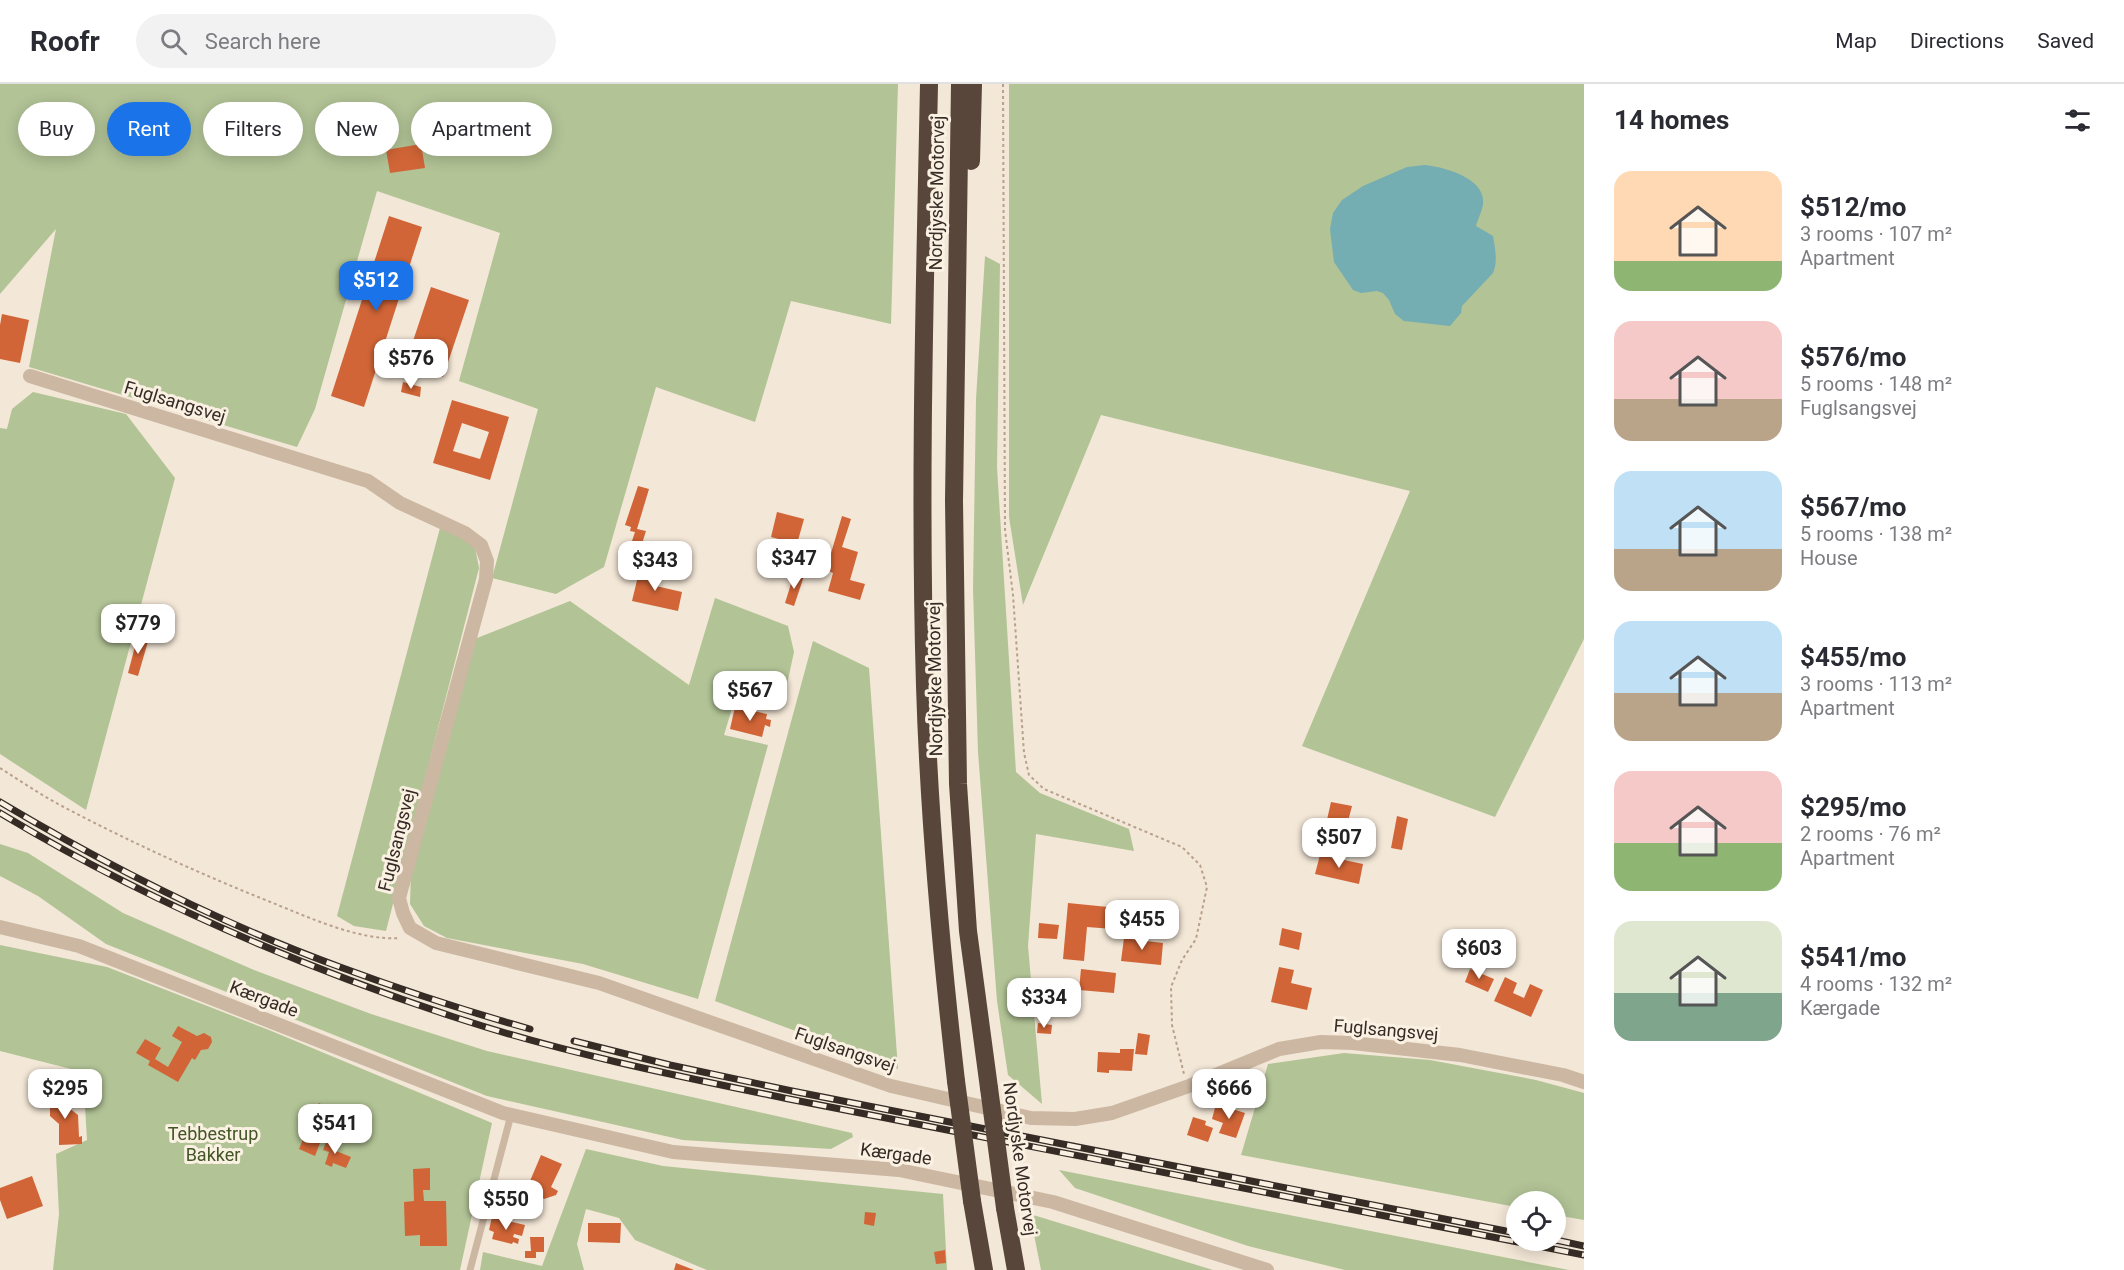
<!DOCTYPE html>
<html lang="en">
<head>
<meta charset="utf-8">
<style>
	:root { --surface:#fff; --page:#f2f2f3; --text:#2b2b33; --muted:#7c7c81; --line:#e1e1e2; --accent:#1a73e8 }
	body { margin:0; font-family:Roboto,sans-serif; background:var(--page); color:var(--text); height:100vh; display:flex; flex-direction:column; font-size:22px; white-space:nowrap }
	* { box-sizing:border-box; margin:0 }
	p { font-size:20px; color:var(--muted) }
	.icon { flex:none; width:33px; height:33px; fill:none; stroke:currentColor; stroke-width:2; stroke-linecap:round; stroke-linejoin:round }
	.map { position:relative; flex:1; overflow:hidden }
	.drawer { display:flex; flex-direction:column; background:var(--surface); width:540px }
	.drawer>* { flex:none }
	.top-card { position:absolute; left:18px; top:18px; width:570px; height:54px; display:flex; gap:12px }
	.controls { position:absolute; left:1506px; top:1107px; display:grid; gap:12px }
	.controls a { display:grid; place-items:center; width:60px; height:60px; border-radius:50%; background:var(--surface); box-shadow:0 3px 15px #0003; font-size:30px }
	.price { position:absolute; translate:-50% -51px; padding:0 14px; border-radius:12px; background:#fff; color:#222; font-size:20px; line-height:39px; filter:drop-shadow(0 2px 3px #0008) }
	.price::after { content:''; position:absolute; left:50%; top:36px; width:18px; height:14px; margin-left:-9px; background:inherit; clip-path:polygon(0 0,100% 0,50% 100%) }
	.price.selected { background:var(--accent); color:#fff }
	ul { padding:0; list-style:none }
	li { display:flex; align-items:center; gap:18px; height:150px; padding:0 30px }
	li span { display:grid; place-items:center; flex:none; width:168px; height:120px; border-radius:18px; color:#555 }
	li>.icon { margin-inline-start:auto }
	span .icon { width:72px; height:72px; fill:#fffc; stroke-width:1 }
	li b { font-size:26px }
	h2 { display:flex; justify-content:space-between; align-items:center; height:72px; padding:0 30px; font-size:26px }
	.tag { padding:0 21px; border-radius:27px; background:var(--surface); box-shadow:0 3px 15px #0003; font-size:21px; line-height:54px }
	.tag.selected { background:var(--accent); color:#fff }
	header { display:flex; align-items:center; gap:36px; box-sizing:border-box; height:84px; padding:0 30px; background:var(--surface); border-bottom:2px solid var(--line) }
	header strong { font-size:28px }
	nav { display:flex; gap:33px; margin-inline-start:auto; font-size:21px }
	.search { width:420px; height:54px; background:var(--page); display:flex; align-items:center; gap:15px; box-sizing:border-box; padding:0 21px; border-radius:33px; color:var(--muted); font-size:22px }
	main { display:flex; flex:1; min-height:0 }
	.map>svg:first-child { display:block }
</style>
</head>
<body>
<header>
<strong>Roofr</strong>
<div class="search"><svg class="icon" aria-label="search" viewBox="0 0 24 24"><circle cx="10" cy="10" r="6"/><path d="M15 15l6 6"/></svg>Search here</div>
<nav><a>Map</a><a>Directions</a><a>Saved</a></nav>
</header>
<main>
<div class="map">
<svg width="1584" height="1186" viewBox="0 0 1584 1186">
	<rect width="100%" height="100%" fill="#f3e7d7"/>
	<g fill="#b2c396">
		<path d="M0,0H898L891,240L791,217L755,338L656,303L604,483L556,510L492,494L538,325L459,297L500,149L377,107L315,325L297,363L29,283L56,145L0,210Z"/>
		<path d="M1009,0H1584V555L1495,733L1302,662L1410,407L1101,331L1023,521L1009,433Z"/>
		<path d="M985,172L1000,180L997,383L1016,688L1040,709L1129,745L1134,767L1036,750L1028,862L1042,1020L1008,991L997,917L978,668L973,504L976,315Z"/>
		<path d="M33,308L126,330L175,394L86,726L0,670V344L7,345L12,325Z"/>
		<path d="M440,444L459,450L475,463L479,484L386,847L354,842L337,832Z"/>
		<path d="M715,514L788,542L794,568L783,619L736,611L724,651L768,661L698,915L583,880L447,854L424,842L410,820L411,786L472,556L570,517L689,601Z"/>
		<path d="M813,557L869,584L898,985L715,917Z"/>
		<path d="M0,760L28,769L123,829L254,886L371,930L487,967L852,1049L853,1053L831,1065L683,1056L487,1012L106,860L38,812L0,792Z"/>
		<path d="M0,861L107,883L269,946L492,1039L460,1186H53L59,1130L56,1070L87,1056L83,988L0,967Z"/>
		<path d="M1344,969L1430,976L1536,996L1584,1009V1136L1556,1131V1118H1516V1123L1241,1071L1268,980Z"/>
		<path d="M586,1065L663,1082L943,1110L947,1186H707L635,1156L619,1134L586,1125L577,1160L584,1186H480L483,1168L542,1182Z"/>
		<path d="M1059,1086L1569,1186H1345L1248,1162L1075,1104Z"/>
		<path d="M1030,1130L1213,1186H1041Z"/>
	</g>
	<path fill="#74adb2" d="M1425,81C1444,83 1486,94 1483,120C1482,127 1478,135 1476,142L1493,152C1495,164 1498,178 1493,189L1462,222L1461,229L1450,242L1404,237L1395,230L1389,216L1383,209L1377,207L1361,209L1353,206L1334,178L1330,145L1333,129L1342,116L1363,102L1407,83Z"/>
	<g fill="#d16537" fill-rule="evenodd">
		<path d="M421,60L425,84L390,89L386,66Z"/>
		<path d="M389,132L422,143L364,323L331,312Z"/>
		<path d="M431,203L469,216L443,293L405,281Z"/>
		<path d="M2,230L29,236L20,279L0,275V241Z"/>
		<path d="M403,298L421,303L420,313L401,308Z"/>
		<path d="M452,316L509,333L490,396L433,379ZM462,339L489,348L480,375L453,367Z"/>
		<path d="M638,402L649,405L637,445L646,447L640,466L630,463L635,448L630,447L631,443L625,441Z"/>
		<path d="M777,428L804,435L797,460L771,453Z"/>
		<path d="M842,432L851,435L842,463L858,468L850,496L865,500L860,516L828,507L833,489L826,486Z"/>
		<path d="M656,461L690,471L686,486L652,477Z"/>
		<path d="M640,484L659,488L656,502L682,508L678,527L632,517Z"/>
		<path d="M794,490L804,492L794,522L785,519Z"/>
		<path d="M138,551L149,554L138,592L128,589Z"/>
		<path d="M735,623L767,630L766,635L771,636L770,643L765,641L762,653L730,645Z"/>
		<path d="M1331,718L1352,722L1346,745L1339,744L1337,751L1327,748L1328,741L1326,740Z"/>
		<path d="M1397,732L1408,735L1402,766L1391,764Z"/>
		<path d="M1320,771L1363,780L1359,800L1315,790Z"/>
		<path d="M1068,819L1128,825L1126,846L1087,843L1084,877L1063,875Z"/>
		<path d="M1039,839L1059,841L1057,855L1038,854Z"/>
		<path d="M1282,844L1302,849L1299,866L1279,861Z"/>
		<path d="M1139,851L1146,852V857L1163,859L1161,881L1121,877L1124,854L1138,856Z"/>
		<path d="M1279,883L1294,886L1291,899L1312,904L1307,926L1271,918Z"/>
		<path d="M1081,885L1116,889L1114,909L1079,906Z"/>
		<path d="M1470,885L1494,895L1488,908L1465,898Z"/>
		<path d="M1505,893L1517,899L1513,909L1524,914L1530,900L1543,906L1531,933L1494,917Z"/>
		<path d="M1038,939L1052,941L1051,950L1037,949Z"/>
		<path d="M178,942L197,952L204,949L211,953L212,958L208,965L201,966L195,976L192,974L178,998L148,981L150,977L136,969L145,955L161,964L155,975L168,983L182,958L172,952Z"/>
		<path d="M1138,949L1150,951L1147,971L1135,970Z"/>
		<path d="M1120,965H1134L1132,987L1109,986V989L1097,988L1098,968L1120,969Z"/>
		<path d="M50,1011H68L69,1024L78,1031L79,1053L82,1052V1060L59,1061V1040L50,1032Z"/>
		<path d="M320,1019L328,1038L315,1072L299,1065L310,1039L304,1026Z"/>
		<path d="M1216,1020L1245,1029L1236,1054L1219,1049L1223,1039L1212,1035Z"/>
		<path d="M1193,1033L1206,1037L1205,1041L1213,1044L1208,1058L1187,1051Z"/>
		<path d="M328,1053L335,1056L331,1065L351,1073L346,1084L333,1079L332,1083L325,1080L329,1068L323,1066Z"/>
		<path d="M541,1071L562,1080L551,1103L558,1107L556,1111L544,1115L541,1113L532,1127V1132L513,1130L514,1120L520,1121L528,1104L535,1108L539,1101L530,1097Z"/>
		<path d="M430,1084V1106H423L424,1117H446L447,1162H420V1151L405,1152L404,1118L414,1117L413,1085Z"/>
		<path d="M32,1092L43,1122L7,1135L0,1116V1104Z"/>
		<path d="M865,1128L876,1129L874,1142L864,1140Z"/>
		<path d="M492,1133L525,1141L522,1152L514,1150L513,1153L519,1155L518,1160L513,1158L512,1160L492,1155L494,1148L489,1146Z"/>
		<path d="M588,1139H621L620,1159L588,1158Z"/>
		<path d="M530,1153H544V1168H536V1174H525V1167H531Z"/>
		<path d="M945,1166L946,1179L936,1180L934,1168Z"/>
		<path d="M676,1179L694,1186H674Z"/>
	</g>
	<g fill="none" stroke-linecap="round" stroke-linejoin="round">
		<g stroke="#b8a18c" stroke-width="2" stroke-dasharray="3 3" stroke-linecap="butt">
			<path d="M1003,0L1005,446L1013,511L1024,669L1029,691L1044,705L1182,763L1200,781L1207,803L1196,855L1182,876L1171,903L1172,941L1184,990"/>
			<path d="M0,684C19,696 38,709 58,720C128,757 200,790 273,819C310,834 360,857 400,854"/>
		</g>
		<path stroke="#ccb7a2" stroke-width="7" d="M470,1186L511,1031"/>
		<g stroke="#ccb7a2" stroke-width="14">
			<path d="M30,292L368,397L400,419L465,449L481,461L487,477L486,495L399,814L403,829L410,844L436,859L599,899L891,1002L1031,1034L1075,1035L1112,1029L1189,1002L1279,965L1321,958L1353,959L1460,971L1563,991L1584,998"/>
			<path d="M0,843L79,862L503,1029L673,1068L899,1086L1053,1118L1267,1186"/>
		</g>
		<g stroke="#58463b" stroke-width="18">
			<path d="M929,0C925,201 919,401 925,602C929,734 941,866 956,997"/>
			<path d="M960,0L954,417L958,700L968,847L989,1004"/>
			<path d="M971,77L973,0"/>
			<path d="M972,1117L984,1186"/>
			<path d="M1005,1124L1016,1186"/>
		</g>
		<g stroke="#362b25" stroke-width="7">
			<g id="rail">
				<path d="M0,718C106,781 224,841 340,883C402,906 466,927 530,945"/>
				<path d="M0,729C143,815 296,881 454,933C563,969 677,992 789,1015L1584,1171"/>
				<path d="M574,957L670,981L792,1007L1516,1149"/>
				<path d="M1556,1156L1584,1162"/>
			</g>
		</g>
		<use href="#rail" stroke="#fbf1e3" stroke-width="4.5" stroke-dasharray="14" stroke-linecap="butt"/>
		<g stroke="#58463b" stroke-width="18">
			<path d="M956,997L972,1117"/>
			<path d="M989,1004L1005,1124"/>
		</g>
	</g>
	<g text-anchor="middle" stroke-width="6" stroke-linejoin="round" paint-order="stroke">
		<g font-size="18" fill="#362b25" stroke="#fbf1e3">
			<text transform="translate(937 109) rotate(-89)" y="6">Nordjyske Motorvej</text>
			<text transform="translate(175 318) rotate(17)" y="6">Fuglsangsvej</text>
			<text transform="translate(935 595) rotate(-91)" y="6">Nordjyske Motorvej</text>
			<text transform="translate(397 756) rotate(-76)" y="6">Fuglsangsvej</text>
			<text transform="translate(264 915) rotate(21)" y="6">Kærgade</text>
			<text transform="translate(1386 946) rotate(5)" y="6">Fuglsangsvej</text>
			<text transform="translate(845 966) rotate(19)" y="6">Fuglsangsvej</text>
			<text transform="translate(896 1070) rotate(8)" y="6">Kærgade</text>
			<text transform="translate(1020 1075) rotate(82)" y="6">Nordjyske Motorvej</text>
		</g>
		<g font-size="18" fill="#425627" stroke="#fbf1e3">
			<text x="213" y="1056">Tebbestrup<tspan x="213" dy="21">Bakker</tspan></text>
		</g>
	</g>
</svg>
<div class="controls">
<a><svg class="icon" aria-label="locate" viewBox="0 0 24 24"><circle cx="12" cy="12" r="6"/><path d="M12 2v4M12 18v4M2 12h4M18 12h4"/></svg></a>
</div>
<b class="price selected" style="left:376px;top:228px">$512</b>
<b class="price" style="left:411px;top:306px">$576</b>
<b class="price" style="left:794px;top:506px">$347</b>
<b class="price" style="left:655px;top:508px">$343</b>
<b class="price" style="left:138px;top:571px">$779</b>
<b class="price" style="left:750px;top:638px">$567</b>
<b class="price" style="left:1339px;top:785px">$507</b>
<b class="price" style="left:1142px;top:867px">$455</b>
<b class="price" style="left:1479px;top:896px">$603</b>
<b class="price" style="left:1044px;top:945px">$334</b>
<b class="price" style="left:65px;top:1036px">$295</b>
<b class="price" style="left:1229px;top:1036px">$666</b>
<b class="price" style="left:335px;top:1071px">$541</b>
<b class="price" style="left:506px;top:1147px">$550</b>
<div class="top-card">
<a class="tag">Buy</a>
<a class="tag selected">Rent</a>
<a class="tag">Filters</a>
<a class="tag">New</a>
<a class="tag">Apartment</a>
</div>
</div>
<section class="drawer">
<h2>14 homes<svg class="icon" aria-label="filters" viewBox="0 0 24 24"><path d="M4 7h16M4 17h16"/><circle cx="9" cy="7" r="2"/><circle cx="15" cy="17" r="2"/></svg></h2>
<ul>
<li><span style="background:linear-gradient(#ffd9b3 75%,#8fb573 0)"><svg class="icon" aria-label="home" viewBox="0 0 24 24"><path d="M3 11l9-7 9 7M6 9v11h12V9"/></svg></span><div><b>$512/mo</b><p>3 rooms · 107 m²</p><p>Apartment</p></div></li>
<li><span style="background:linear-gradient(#f6c9c9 65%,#b9a48a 0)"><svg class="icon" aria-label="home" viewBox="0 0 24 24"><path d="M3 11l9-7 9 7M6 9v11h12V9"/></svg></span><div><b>$576/mo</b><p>5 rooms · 148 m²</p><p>Fuglsangsvej</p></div></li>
<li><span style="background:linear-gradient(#bfe0f5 65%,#b9a48a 0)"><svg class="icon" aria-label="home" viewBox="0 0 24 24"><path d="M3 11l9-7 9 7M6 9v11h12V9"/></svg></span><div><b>$567/mo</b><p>5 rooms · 138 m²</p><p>House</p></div></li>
<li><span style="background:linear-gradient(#bfe0f5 60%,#b9a48a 0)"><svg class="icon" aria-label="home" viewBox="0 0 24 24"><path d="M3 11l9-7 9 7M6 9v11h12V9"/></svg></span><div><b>$455/mo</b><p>3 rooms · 113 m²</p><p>Apartment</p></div></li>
<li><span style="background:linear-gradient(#f6c9c9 60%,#8fb573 0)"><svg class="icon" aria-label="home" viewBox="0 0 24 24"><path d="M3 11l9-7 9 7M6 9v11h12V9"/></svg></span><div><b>$295/mo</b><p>2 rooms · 76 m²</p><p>Apartment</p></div></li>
<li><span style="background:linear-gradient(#dfe7d0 60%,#7fa58c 0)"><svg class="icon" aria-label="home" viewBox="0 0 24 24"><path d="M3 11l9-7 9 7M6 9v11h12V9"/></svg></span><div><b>$541/mo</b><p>4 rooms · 132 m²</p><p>Kærgade</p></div></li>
</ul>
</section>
</main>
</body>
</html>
